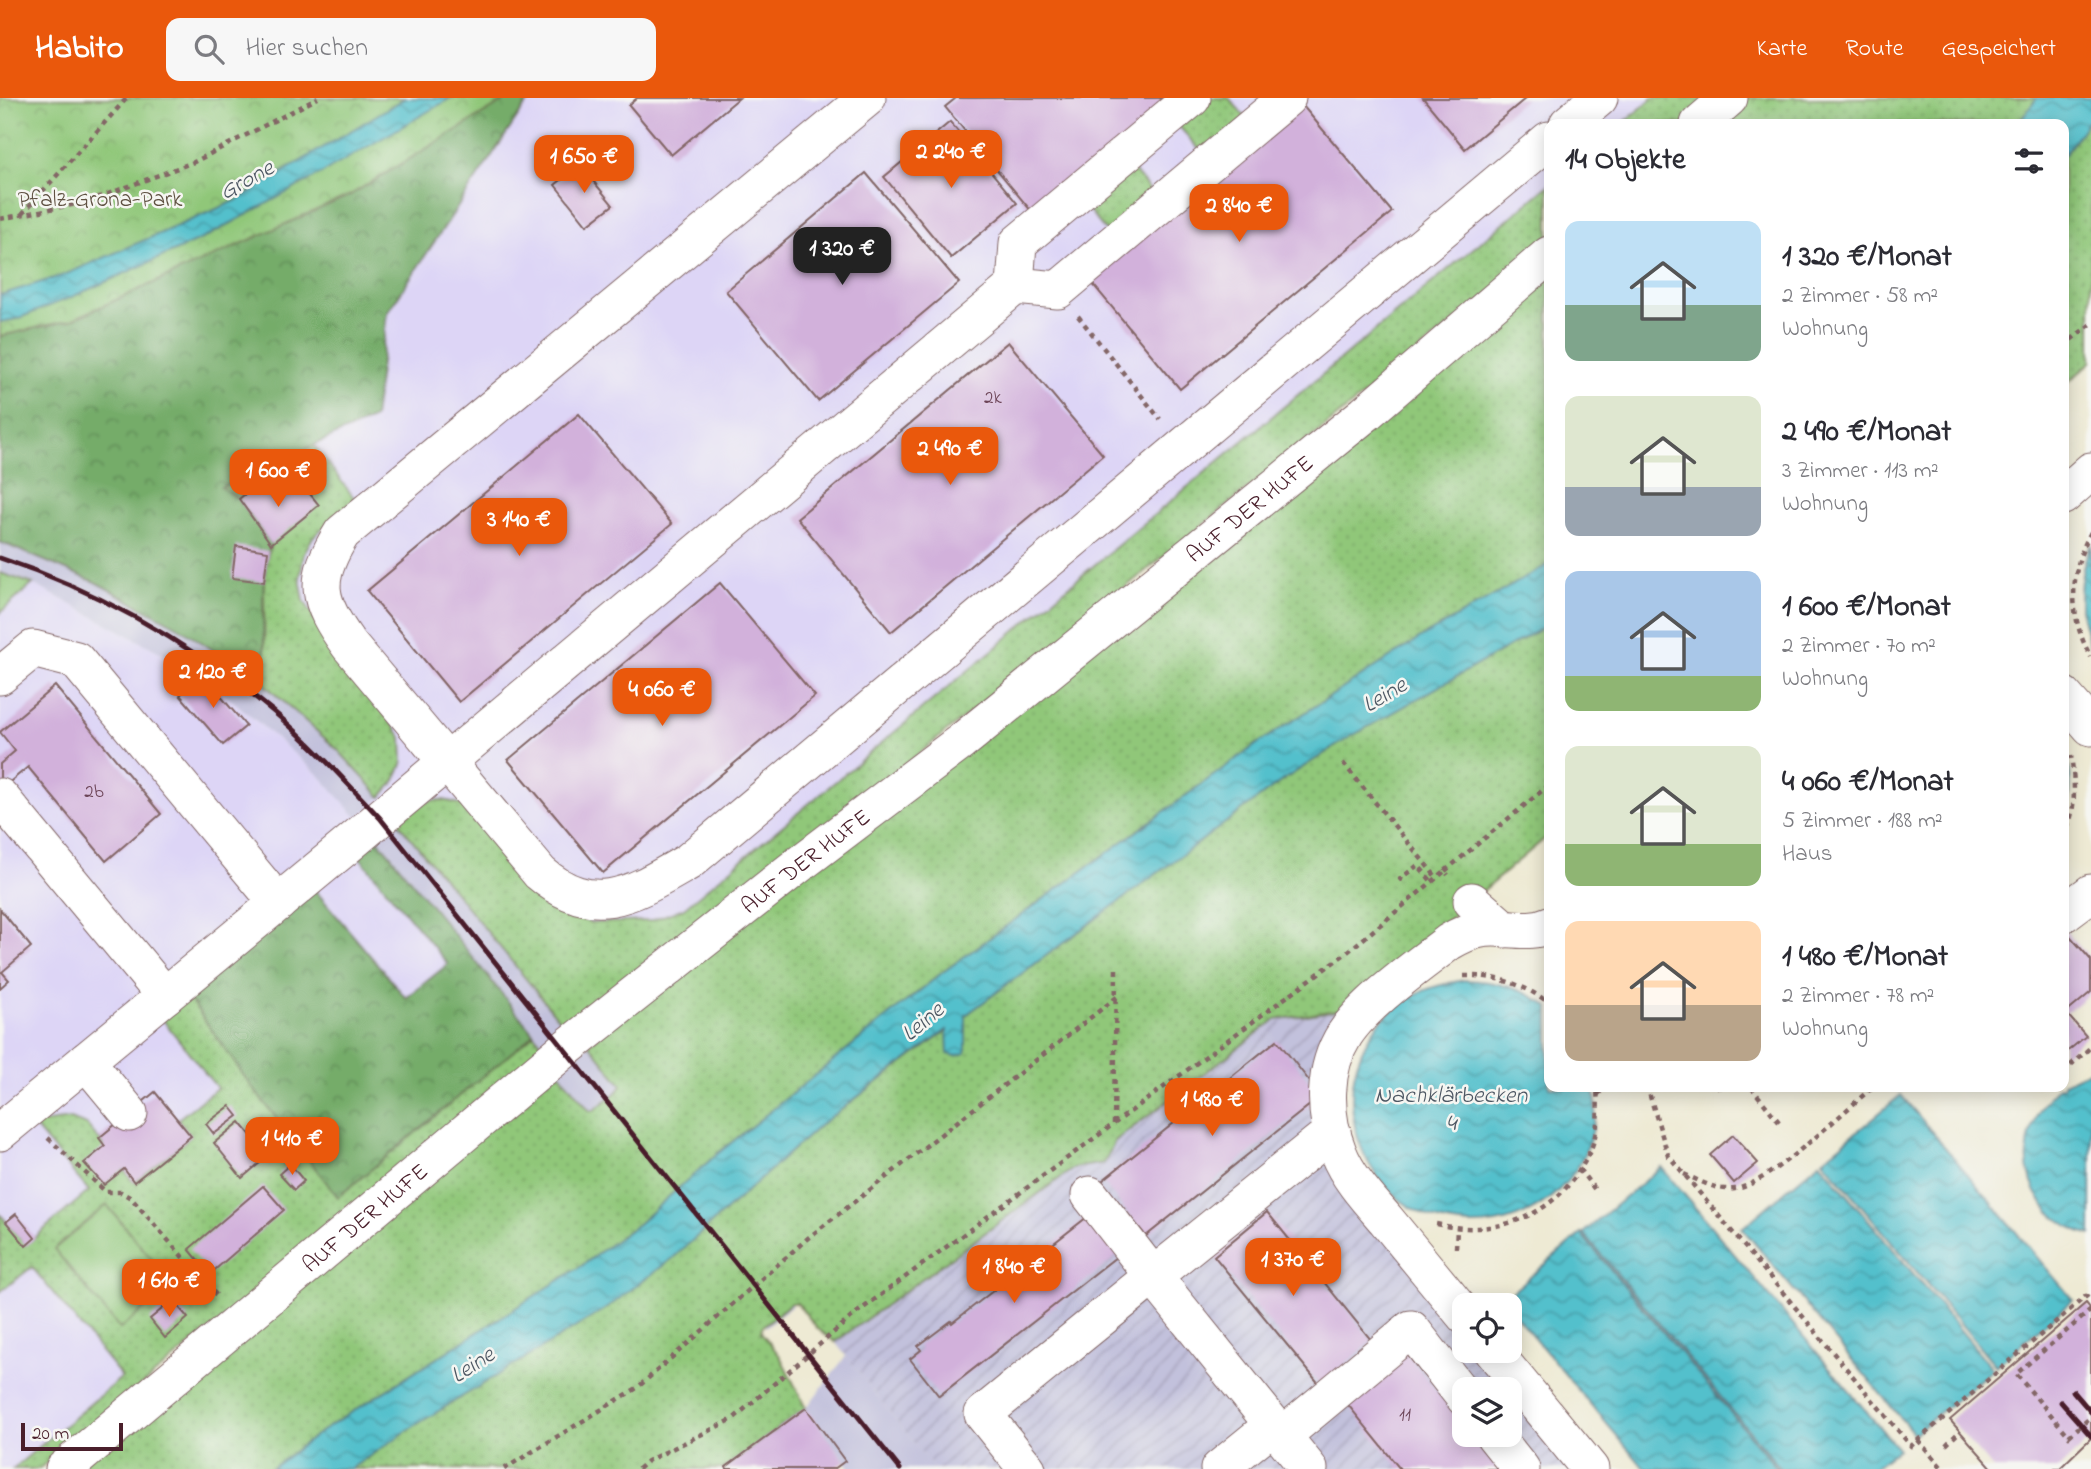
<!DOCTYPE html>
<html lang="de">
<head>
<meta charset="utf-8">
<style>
	:root { --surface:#fff; --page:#f7f7f7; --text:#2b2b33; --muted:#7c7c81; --accent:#ea580c }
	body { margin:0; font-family:"Indie Flower",sans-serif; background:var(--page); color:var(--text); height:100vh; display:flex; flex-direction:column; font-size:26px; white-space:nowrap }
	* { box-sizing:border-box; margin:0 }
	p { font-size:23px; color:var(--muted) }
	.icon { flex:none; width:38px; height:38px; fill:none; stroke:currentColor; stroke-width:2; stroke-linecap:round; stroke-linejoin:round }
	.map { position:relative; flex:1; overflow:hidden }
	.panel { position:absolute; left:1544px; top:21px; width:525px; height:973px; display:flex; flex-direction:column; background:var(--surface); border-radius:14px; box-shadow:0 4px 18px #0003 }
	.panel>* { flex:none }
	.tools { position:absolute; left:1452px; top:1195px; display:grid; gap:14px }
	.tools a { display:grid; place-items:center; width:70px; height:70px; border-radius:14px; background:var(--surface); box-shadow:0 4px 18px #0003; font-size:35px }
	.scale { position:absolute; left:21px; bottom:18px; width:102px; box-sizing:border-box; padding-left:7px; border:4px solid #4a1f2b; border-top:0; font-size:19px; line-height:24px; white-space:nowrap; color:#4a1f2b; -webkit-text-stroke:5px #f6f6f2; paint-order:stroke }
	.price { position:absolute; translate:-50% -60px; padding:0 16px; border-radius:14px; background:var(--accent); color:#fff; font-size:23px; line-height:46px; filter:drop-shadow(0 2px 4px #0008) }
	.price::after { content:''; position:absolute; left:50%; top:42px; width:21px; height:16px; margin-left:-10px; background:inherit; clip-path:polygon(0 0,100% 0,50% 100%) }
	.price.current { background:#222; color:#fff }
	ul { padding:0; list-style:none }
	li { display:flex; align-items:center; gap:21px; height:175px; padding:0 21px }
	li span { display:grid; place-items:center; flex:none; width:196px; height:140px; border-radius:14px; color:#555 }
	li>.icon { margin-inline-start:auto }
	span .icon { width:84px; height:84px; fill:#fffc; stroke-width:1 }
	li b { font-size:30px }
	h2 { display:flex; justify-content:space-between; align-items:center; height:84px; padding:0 21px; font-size:30px }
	header { display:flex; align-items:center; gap:42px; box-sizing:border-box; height:98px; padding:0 35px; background:var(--accent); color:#fff }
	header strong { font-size:33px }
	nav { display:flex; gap:38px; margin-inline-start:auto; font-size:24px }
	.search { width:490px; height:63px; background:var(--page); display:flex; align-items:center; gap:18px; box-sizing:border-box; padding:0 24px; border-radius:14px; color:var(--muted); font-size:26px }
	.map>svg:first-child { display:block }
</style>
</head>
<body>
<header>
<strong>Habito</strong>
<div class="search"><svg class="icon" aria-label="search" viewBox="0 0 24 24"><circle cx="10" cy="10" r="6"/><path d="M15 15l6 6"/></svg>Hier suchen</div>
<nav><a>Karte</a><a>Route</a><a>Gespeichert</a></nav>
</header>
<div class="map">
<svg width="2091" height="1371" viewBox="0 0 2091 1371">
	<defs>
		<pattern id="industrial-furrows" width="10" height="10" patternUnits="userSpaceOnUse" patternTransform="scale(1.75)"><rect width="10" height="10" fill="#c2c1dc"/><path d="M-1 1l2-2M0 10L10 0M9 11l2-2" fill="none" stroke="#a8a5bd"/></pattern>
		<pattern id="grass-dots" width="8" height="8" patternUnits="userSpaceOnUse" patternTransform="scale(1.75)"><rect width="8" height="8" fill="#90c779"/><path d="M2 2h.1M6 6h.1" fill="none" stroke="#7eaa69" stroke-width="1.8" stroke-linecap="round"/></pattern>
		<pattern id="forest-crowns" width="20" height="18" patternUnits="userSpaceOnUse" patternTransform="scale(1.75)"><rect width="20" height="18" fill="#74ac69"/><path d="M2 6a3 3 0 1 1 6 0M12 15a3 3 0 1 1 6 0" fill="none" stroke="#618b57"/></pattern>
		<pattern id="park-crowns" width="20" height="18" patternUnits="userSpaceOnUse" patternTransform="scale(1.75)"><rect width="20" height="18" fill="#90c779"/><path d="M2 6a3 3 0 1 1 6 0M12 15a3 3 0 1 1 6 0" fill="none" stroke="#7eaa69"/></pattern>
		<pattern id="water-waves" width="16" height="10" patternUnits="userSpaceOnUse" patternTransform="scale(1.75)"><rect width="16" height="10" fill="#53c0cc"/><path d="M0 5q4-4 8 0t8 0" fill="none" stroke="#479ba6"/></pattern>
	</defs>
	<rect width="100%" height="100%" fill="#f6f6f2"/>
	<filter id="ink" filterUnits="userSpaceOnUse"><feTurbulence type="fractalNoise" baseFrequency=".0143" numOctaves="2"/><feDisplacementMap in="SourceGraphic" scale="14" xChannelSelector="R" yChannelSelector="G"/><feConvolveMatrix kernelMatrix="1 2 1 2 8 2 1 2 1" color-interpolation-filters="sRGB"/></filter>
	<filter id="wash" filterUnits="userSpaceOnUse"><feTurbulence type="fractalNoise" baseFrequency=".00686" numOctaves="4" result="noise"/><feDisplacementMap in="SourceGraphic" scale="28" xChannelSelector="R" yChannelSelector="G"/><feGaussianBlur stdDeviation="1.57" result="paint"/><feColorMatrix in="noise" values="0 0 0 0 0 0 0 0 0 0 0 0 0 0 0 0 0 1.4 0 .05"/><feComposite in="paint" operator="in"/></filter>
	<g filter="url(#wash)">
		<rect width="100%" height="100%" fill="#eeead4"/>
		<path fill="#ddd5f6" d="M534,0H1653L1622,26H1549V87L556,918L376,739L534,936L13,1371H0V515L33,486L203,577L319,677L357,718L338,652L11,447L0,444L303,196Z"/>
		<path fill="url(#industrial-furrows)" d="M1343,911L1321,998L1428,1196L1465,1241V1253H1475L1506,1291L1465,1292V1337H1510V1296L1571,1371H934L835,1244L1074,1070L1104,1065L1115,1043L1275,922Z"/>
		<g fill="#c2c1dc">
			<path d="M0,444L95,484L179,529L265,587L338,652L381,699L357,719L319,677L203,577L33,486L0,475Z"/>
			<path d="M396,722L571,936L549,954L376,739Z"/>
			<path d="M589,946L622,987L620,992L792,1208L766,1229L593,1013L588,1012L557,972Z"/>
			<path d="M846,1258L934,1371H851L806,1310Z"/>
		</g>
		<g fill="url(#grass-dots)" stroke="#6d7352" stroke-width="2">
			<path d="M1208,0H1229L1246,20L1203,56L1177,26Z"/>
			<path d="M1653,0H1716L1687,26H1622Z"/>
			<path d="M1746,0H2037L2018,26H1717Z"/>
			<path d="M2091,19V264L2063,289V59Z"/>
			<path d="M1129,67L1154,97L1108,136L1083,105Z"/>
			<path d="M1549,87V148L571,936L396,722C431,700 432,696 472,710L559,810L590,825L650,823L684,810Z"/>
			<path d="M1549,176V466L1422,539L1257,646L943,874L716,1057L639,1125L580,1169L316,1337L271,1371H75L557,972L589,1012L593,1013L619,992L622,987L589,946Z"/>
			<path d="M314,347L355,401L313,439L304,455L300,480L304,503L322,531L402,639L403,664L394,685L381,699L338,652L265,587L264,484L268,453L221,389Z"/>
			<path d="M1549,526V737L1343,911L1275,922L1115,1043L1104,1065L1074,1070L835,1244L818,1231L797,1205H791L762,1229L761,1234L780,1258L806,1310L724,1371H350L414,1328L607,1210L673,1160L820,1027L948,932V956L966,917L1283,682L1350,639Z"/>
			<path d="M187,897L249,985L338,1098L534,936L549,954L39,1371H13L122,1279L32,1169L0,1194V1116L26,1147L89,1093L32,1026L70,1021L87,1027L134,1084L191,1038L178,1021L217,990L159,917Z"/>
		</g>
		<g fill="url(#forest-crowns)" stroke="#5f664a" stroke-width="2">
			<path d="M509,0H534L525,8L387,215L374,320L221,389L239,401L271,446C258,474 265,553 265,587L179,529L95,484L0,444V238L71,222L350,97Z"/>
			<path d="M376,739L534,936L338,1099L249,985L187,897L314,791L406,900L448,866L356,755Z"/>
		</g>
		<path fill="url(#park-crowns)" stroke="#6d7352" stroke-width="2" d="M0,0H509L350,97L71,222L0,238Z"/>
		<g fill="#90c779" stroke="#6d7352" stroke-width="2">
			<path d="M0,475L33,486L0,515Z"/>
			<path d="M107,1107L173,1187L120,1231L54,1151Z"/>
		</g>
		<g fill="url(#water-waves)" stroke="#4e707c" stroke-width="2">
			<path d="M405,0H451L319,77L206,139L74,198L17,221L0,224V197L64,177L235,103Z"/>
			<path d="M2037,0H2091V19L2063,59V26H2018Z"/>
			<path d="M2091,446V550C2077,514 2076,481 2091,446Z"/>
			<path d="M1549,466V526L1350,639L1283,682L966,917V955L956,958L948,956L947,932L820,1027L673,1160L607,1210L414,1328L350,1371H271L316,1337L580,1169L639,1125L716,1057L943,874L1257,646L1422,539Z"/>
			<path d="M2063,647C2074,673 2072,703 2063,729Z"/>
			<path d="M1464,882C1497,883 1522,890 1549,909V989H1594C1601,1027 1585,1068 1557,1094C1533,1116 1502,1128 1470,1127C1346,1122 1306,951 1418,895C1433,888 1448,885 1464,882Z"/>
			<path d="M2091,972V1137C2020,1118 2008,1037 2058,989H2063V985Z"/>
			<path d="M1901,997L2073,1202L1996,1268L1823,1062Z"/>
			<path d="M1820,1064L1993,1271L1914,1336L1742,1130Z"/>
			<path d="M1661,1069L1898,1351L1873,1371H1781L1583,1135Z"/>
			<path d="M1581,1136L1778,1371H1645L1510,1211V1208L1503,1202Z"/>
		</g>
		<g id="blocks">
			<g fill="#d2b1db">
				<path d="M637,0H739L671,57L629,7Z"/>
				<path d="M956,0H1181L1037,120L945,9Z"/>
				<path d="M1423,0H1526L1465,51Z"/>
				<path d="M1297,1L1392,114L1180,291L1086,178Z"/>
				<path d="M950,24L1017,105L951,160L884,79Z"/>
				<path d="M580,67L613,107L587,127L555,87Z"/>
				<path d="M866,75L959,185L818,303L726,193Z"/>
				<path d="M1008,244L1103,357L891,534L797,420Z"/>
				<path d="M579,316L672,426L459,604L367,493Z"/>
				<path d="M298,381L319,407L271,446L239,401L260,384L274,401Z"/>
				<path d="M236,448L268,453L264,484L232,480Z"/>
				<path d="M720,485L815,598L603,775L508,662Z"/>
				<path d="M203,577L246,628L223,647L180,597Z"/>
				<path d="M55,588L161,716L106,763L28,669L0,692V666L15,653L0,634Z"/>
				<path d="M0,811L31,849L2,874L9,882L0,890Z"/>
				<path d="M2063,830L2091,862V894L2066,915L2086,938L2063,957Z"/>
				<path d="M1277,942L1321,998L1146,1138L1102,1083Z"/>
				<path d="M155,994L191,1038L134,1084L124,1071L104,1087L84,1065L105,1048L99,1040Z"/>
				<path d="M230,1008L238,1018L214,1036L206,1026Z"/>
				<path d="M240,1024L268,1058L242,1080L214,1045Z"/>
				<path d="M1733,1037L1758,1065L1734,1085L1710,1057Z"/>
				<path d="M290,1066L304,1083L294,1092L279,1076Z"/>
				<path d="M263,1088L284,1112L210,1176L189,1151Z"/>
				<path d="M1267,1114L1372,1243L1320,1287L1214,1158Z"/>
				<path d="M16,1116L35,1140L26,1148L6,1124Z"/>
				<path d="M1091,1116L1121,1155L939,1298L910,1261L921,1252L918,1248L951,1223L952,1225Z"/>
				<path d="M173,1202L188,1220L165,1240L150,1221Z"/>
				<path d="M2086,1205L2091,1211V1340L2059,1371H1993L1950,1322Z"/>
				<path d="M1405,1254L1465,1329V1337H1471L1498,1371H1400L1344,1302Z"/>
				<path d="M806,1310L845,1363L834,1371H727L726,1369Z"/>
			</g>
		</g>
	</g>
	<g filter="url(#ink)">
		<use href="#blocks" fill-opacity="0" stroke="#836666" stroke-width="2"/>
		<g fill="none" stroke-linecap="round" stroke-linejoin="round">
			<g stroke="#836666" stroke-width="39">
				<g id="minor">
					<path d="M867,0L342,435C312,483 317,502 349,547L540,775C595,822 634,795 688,764L1549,42"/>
					<path d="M1568,26L1599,0"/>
					<path d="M1699,26L1729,0"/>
					<path d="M1015,188L1058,192L1287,0"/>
					<path d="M2063,398L2091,373"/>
					<path d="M0,578L33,551L76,562L278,805"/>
					<path d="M2063,597L2091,629"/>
					<path d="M0,699L165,898"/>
					<path d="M1472,803L1504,831"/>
					<path d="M2063,816L2091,795"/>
					<path d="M86,963L129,1015"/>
					<path d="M0,1034L343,751L1015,188L1018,145L1192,0"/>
					<path d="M1090,1097L1153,1178L1332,1034"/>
					<path d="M1465,1218C1439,1186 1413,1155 1387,1123C1369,1102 1348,1080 1338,1054C1323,1016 1323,970 1345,936C1367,903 1417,869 1449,844C1459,838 1469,833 1481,831C1503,827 1527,837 1549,827"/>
					<path d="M1493,1253L1590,1371"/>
					<path d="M1494,1337L1521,1371"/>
					<path d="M1282,1338L1411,1231L1465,1300"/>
					<path id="s1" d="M64,1371L565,951L797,768L961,644L1365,316L1549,157"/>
					<path d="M1027,1371L983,1316L1153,1178L1309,1371"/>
					<path d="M1219,1371L1273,1327"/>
				</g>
			</g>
			<g stroke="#836666" stroke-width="4.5" stroke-dasharray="5 5" stroke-linecap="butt">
				<path d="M22,116L127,0"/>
				<path d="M0,121L86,104L194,64L318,0"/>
				<path d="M1078,218L1160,321"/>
				<path d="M2063,248L2091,226"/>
				<path d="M2091,434C2069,473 2068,519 2091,559"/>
				<path d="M1343,665L1437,780"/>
				<path d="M2063,739C2077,715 2075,684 2071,658"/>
				<path d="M1445,773L1549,687"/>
				<path d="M1402,783L1400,781L1418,767L1432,784"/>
				<path d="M1464,878C1495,877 1524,886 1549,905"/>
				<path d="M2063,974L2091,949"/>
				<path d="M1644,989L1649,995L1668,1057L1911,1348L2086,1198L2091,1204"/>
				<path d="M1717,989H1753"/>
				<path d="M1751,989L1779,1024"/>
				<path d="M1597,997L1606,989"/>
				<path d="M1114,1026L1116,871"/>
				<path d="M48,1040L106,1094H121L131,1100L218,1199"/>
				<path d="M1579,1071L1596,1093"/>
				<path d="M1684,1076C1700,1083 1717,1093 1735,1091C1767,1088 1845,1012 1873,989"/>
				<path d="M1436,1126C1501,1141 1562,1115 1590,1053C1599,1034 1598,1010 1597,989"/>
				<path d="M1456,1150L1457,1130"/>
				<path d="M2091,1212L2016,1276L2069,1338L2091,1319"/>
				<path d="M1918,1342L1943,1371"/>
				<path d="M1946,1347L1960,1333"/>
				<path d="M504,1371L637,1290L808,1140L1117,899"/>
				<path d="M638,1371L647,1363L733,1321L855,1216L1345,856L1445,773L1448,777"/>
			</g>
			<use href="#minor" stroke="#fff" stroke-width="37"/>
			<g stroke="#4a1f2b" stroke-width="5">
				<path d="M0,460C100,493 192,547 274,614C312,646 346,684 380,720L900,1371"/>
				<path d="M2073,1293L2091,1314"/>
				<path d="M2061,1304L2091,1338"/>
			</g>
		</g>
	</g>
	<g text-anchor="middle" stroke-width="5" stroke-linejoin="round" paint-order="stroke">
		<g font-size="19" fill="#6c4457">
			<text x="993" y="305">2k</text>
			<text x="94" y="699">2b</text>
			<text x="1405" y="1322">11</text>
		</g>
		<g font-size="23" fill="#5f5142" stroke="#f6f6f2">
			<text x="100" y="108">Pfalz-Grona-Park</text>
		</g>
		<g font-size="23" fill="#4a1f2b" stroke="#f6f6f2">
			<text dy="8" stroke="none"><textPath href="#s1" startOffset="1526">AUF DER HUFE</textPath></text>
			<text dy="8" stroke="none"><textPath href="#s1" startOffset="959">AUF DER HUFE</textPath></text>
			<text dy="8" stroke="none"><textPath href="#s1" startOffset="392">AUF DER HUFE</textPath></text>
		</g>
		<g font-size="24" font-style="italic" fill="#4d5763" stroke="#f6f6f2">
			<text transform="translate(246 81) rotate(-29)" y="8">Grone</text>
			<text transform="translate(1384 596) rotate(-31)" y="8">Leine</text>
			<text transform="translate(922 923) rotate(-40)" y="8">Leine</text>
			<text x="1451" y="1004">Nachklärbecken<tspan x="1451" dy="28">4</tspan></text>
			<text transform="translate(472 1266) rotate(-33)" y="8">Leine</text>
		</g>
	</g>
</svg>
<div class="tools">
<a><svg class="icon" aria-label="locate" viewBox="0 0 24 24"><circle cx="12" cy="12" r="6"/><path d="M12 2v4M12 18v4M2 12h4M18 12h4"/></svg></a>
<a><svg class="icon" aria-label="layers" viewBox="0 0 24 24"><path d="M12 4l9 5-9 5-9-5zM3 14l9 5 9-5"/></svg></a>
</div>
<div class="scale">20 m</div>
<b class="price" style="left:951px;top:92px">2 240 €</b>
<b class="price" style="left:584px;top:97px">1 650 €</b>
<b class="price" style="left:1239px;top:146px">2 840 €</b>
<b class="price current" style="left:842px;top:189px">1 320 €</b>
<b class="price" style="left:950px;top:389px">2 490 €</b>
<b class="price" style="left:278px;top:411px">1 600 €</b>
<b class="price" style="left:519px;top:460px">3 140 €</b>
<b class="price" style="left:213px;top:612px">2 120 €</b>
<b class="price" style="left:662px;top:630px">4 060 €</b>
<b class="price" style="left:1212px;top:1040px">1 480 €</b>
<b class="price" style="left:292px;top:1079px">1 410 €</b>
<b class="price" style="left:1293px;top:1200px">1 370 €</b>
<b class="price" style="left:1014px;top:1207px">1 840 €</b>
<b class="price" style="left:169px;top:1221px">1 610 €</b>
<section class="panel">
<h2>14 Objekte<svg class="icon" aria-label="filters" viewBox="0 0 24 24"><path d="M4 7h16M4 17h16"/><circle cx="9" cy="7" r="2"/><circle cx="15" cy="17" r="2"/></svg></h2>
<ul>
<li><span style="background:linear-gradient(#bfe0f5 60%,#7fa58c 0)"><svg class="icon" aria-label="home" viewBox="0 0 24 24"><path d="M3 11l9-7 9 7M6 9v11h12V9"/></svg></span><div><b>1 320 €/Monat</b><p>2 Zimmer · 58 m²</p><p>Wohnung</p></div></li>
<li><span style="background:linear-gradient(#dfe7d0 65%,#9aa5b1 0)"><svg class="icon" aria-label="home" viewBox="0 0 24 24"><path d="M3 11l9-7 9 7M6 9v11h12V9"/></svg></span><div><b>2 490 €/Monat</b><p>3 Zimmer · 113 m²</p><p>Wohnung</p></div></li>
<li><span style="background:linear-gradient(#a9c7e8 75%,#8fb573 0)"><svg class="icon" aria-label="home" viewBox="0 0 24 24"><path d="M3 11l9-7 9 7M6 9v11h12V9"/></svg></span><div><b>1 600 €/Monat</b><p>2 Zimmer · 70 m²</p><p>Wohnung</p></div></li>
<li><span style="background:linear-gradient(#dfe7d0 70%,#8fb573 0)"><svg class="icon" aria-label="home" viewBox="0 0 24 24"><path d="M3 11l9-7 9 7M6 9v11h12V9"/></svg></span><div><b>4 060 €/Monat</b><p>5 Zimmer · 188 m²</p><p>Haus</p></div></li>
<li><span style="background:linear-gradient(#ffd9b3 60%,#b9a48a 0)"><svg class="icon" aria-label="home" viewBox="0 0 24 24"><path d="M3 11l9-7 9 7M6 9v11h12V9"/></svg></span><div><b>1 480 €/Monat</b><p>2 Zimmer · 78 m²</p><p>Wohnung</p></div></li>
</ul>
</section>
</div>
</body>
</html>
